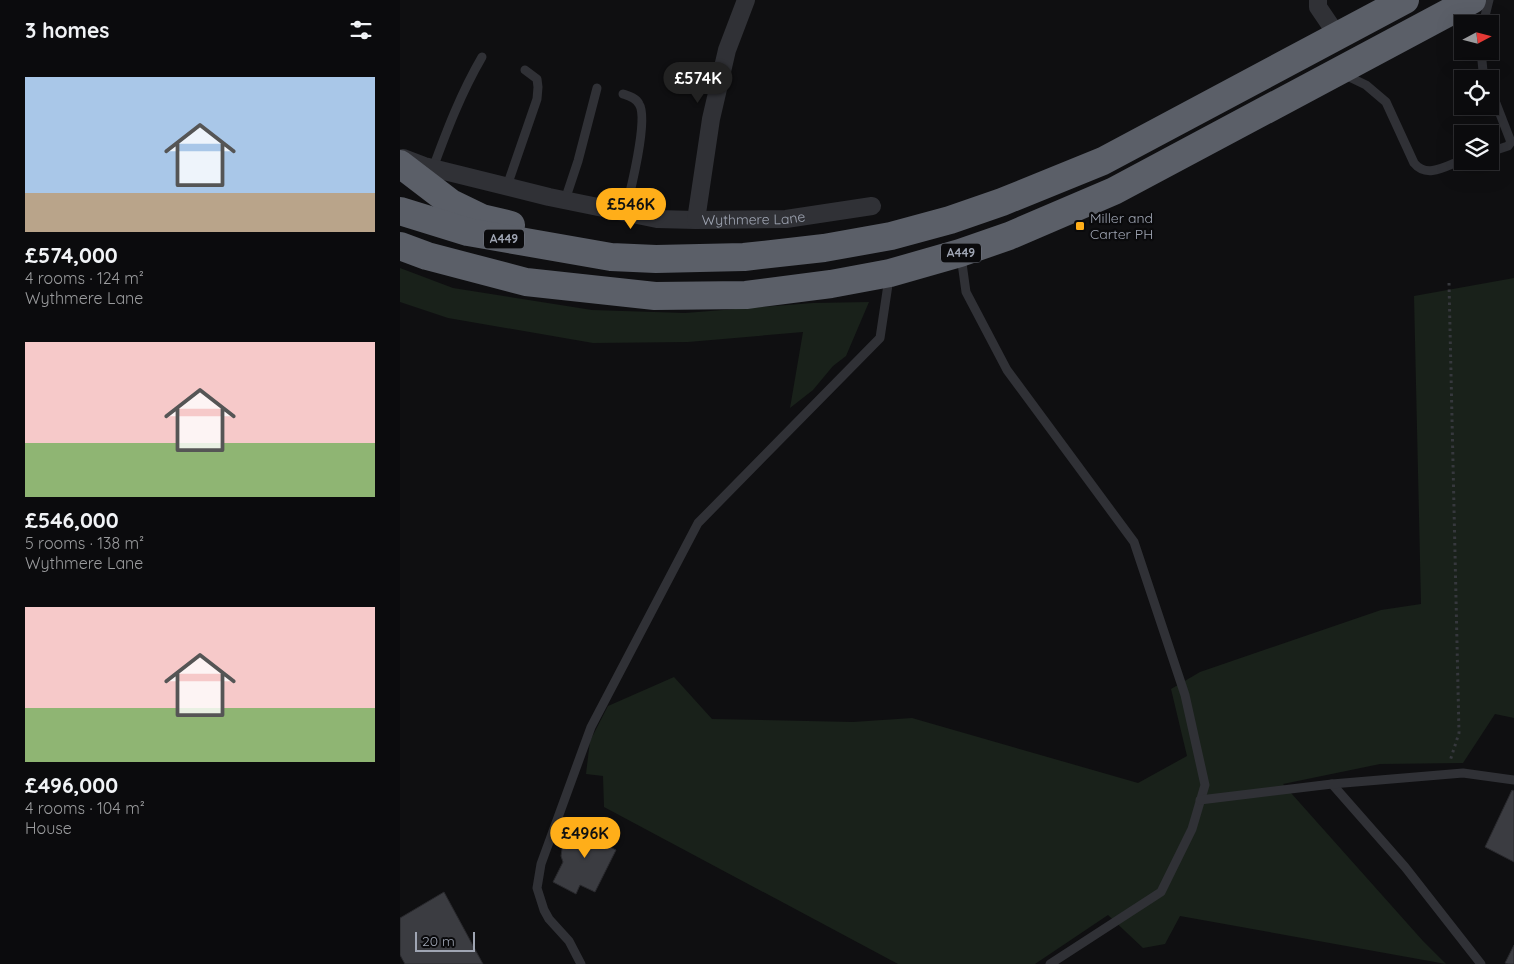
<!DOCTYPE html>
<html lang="en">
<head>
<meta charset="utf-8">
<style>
	:root { --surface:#0b0b0d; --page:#19191b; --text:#f1f3f6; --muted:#9a9b9d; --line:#2b2b2e; --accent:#ffae19 }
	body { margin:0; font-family:Quicksand,sans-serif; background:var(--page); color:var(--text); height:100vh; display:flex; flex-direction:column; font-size:19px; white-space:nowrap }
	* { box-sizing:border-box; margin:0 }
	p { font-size:16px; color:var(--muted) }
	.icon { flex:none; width:28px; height:28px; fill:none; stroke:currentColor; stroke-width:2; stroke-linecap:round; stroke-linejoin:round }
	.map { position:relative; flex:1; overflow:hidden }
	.drawer { display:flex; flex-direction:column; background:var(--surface); width:400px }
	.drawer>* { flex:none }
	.needle { width:32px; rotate:83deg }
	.controls { position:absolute; left:1054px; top:15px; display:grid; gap:10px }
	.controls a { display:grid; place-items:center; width:45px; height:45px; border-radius:0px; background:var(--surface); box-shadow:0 5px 20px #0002,0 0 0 1px var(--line); font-size:25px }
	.scale { position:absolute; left:15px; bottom:12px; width:60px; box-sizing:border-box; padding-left:5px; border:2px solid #9fa5b3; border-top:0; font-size:14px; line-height:18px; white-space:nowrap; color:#9fa5b3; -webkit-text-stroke:4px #0a0a0c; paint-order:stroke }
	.price { position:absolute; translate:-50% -42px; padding:0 11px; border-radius:18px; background:var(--accent); color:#111; font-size:16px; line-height:32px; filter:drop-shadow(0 1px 2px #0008) }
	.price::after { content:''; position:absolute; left:50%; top:30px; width:15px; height:11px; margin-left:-8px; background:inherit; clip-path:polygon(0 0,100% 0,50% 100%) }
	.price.active { background:#222; color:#fff }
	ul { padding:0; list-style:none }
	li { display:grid; align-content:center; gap:10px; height:265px; padding:0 25px }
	li span { display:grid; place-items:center; height:155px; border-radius:0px; color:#555 }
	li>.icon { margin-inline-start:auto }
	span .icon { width:90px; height:90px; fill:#fffc; stroke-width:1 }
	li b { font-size:21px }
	h2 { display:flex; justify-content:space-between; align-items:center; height:60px; padding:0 25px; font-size:21px }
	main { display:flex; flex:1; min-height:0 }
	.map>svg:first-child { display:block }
</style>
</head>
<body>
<main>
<section class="drawer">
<h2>3 homes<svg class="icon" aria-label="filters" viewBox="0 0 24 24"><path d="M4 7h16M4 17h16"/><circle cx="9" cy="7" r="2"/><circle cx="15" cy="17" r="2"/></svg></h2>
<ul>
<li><span style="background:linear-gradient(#a9c7e8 75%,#b9a48a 0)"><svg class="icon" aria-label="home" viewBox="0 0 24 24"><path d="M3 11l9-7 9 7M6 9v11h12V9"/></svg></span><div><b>£574,000</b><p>4 rooms · 124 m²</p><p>Wythmere Lane</p></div></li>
<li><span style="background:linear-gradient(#f6c9c9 65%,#8fb573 0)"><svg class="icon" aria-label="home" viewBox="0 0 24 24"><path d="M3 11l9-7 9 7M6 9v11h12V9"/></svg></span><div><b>£546,000</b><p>5 rooms · 138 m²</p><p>Wythmere Lane</p></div></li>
<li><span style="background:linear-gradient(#f6c9c9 65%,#8fb573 0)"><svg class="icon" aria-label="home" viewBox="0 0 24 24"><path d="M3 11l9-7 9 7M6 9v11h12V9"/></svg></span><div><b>£496,000</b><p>4 rooms · 104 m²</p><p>House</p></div></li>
</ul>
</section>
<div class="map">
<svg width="1114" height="964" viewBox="0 0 1114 964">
	<rect width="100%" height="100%" fill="#0f0f11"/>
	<g fill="#19211a">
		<path d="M0,268L53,288L192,310L285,313L413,303L469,302L446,356L433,366L413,390L390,408L403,332L288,342L193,343L48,318L0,302Z"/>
		<path d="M1114,278V718L1095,714L1063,763L980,764L883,784L1023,941L1046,964L780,916L765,944L743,948L708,915L635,964H498L204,807L203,776L186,774L190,741L208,706L274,677L312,719L453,722L512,718L738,783L787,756L771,689L800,672L981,610L1021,604L1014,296Z"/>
	</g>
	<g fill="#3b3c41" stroke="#29292d">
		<path d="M1112,790L1114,791V862L1085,847Z"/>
		<path d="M185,818L206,829L200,842L216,850L195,892L180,885L176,894L153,882L163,862L161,856L162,849L167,844L174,841Z"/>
		<path d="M44,892L83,964H5L0,955V918Z"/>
		<path d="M1114,945V964H1108L1105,963Z"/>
	</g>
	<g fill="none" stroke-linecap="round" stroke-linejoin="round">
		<path stroke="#36383d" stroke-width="3" stroke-dasharray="2.5 4" stroke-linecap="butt" d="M1049,283L1059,733L1050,761"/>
		<g stroke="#303136" stroke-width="9">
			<path d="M1083,24L1089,0"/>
			<path d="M1081,51L1083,71L1086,79"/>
			<path d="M943,74L966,85L986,102L1014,163C1027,179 1046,166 1062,160"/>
			<path d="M1090,88L1111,142L1108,146L1090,152"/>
			<path d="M223,94C229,96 236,98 239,104C249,118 230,193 225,212"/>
			<path d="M33,168C47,130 61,93 82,57"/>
			<path d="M107,186L137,99L138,87L137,79L125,70"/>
			<path d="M165,200L178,161L197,88"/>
			<path d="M561,256L566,292L607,370L734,542L785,695L805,785L792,829L761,892L650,964"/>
			<path d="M932,784L1005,867L1081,964"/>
			<path d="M800,800L932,784L1063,773L1114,780"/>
			<path d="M181,964L169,941L149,919L144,910L137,888L141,864L191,727L298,523L480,338L489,278"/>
		</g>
		<g stroke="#303136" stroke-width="18">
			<path d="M918,0V7L937,35"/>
			<path id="s1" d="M3,158L24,166L149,197L257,219L296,220L386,219L472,206"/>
			<path d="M296,220L311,119L327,50L346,0"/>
		</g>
		<g stroke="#5b5f68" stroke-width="28">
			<path d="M0,164L51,203L82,218L111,225"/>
			<path d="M0,211L68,232L211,257L256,259L344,257L424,248L491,236L550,220L602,202L703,161L1005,0"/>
			<path d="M0,246L27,256L126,282L255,296L346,295L431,284L490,273L560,253L609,236L714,191L1072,0"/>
		</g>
	</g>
	<rect fill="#ffae19" stroke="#0a0a0c" stroke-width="2" x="675" y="221" width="10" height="10" rx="2.5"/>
	<g text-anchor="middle" stroke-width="4.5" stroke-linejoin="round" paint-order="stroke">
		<g fill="#0a0a0c" stroke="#727681" stroke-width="1">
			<rect x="84" y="229.5" width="40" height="19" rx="4"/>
			<rect x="541" y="243.5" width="40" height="19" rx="4"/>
		</g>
		<g font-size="12" font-weight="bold" fill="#9fa5b3">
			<text x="104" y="243">A449</text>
			<text x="561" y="257">A449</text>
		</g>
		<g font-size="14" fill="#9fa5b3" stroke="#0a0a0c">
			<text dy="5" stroke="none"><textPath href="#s1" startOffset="358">Wythmere Lane</textPath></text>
		</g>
		<g font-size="14" fill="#9fa5b3" stroke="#0a0a0c" text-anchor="start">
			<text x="690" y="223">Miller and<tspan x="690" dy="16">Carter PH</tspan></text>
		</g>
	</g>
</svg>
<div class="controls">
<a><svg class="needle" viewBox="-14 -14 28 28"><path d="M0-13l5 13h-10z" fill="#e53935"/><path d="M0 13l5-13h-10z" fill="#9a9b9d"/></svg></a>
<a><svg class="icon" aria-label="locate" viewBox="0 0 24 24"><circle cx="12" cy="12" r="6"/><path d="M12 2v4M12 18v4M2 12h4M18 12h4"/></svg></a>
<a><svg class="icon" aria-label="layers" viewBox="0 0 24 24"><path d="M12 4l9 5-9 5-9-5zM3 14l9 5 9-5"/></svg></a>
</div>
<div class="scale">20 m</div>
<b class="price active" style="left:298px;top:104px">£574K</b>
<b class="price" style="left:231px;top:230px">£546K</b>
<b class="price" style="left:185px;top:859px">£496K</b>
</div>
</main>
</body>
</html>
